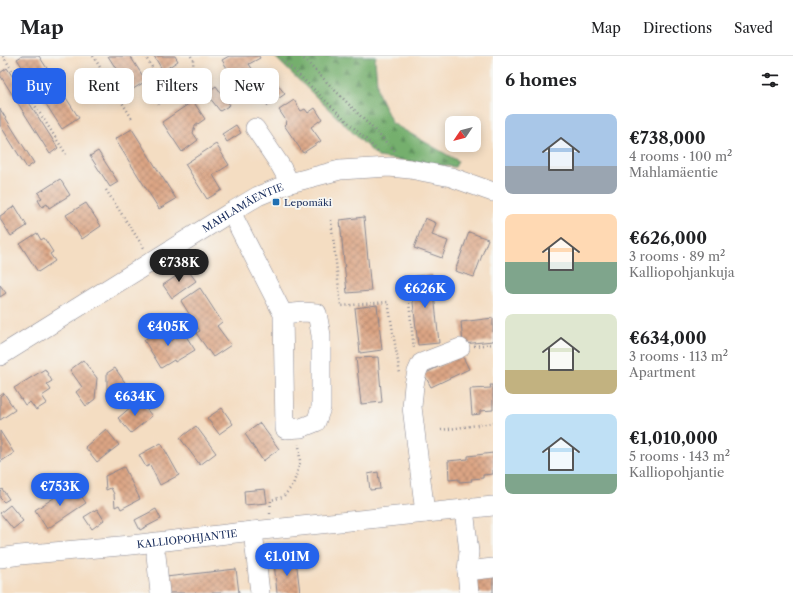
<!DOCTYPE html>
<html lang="en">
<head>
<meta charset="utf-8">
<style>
	:root { --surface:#fff; --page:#f2f2f2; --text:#202124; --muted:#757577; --line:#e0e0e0; --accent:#2563eb }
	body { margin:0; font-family:"Libre Caslon Text",serif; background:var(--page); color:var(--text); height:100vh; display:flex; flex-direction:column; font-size:15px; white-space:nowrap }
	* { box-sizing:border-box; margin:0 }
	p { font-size:13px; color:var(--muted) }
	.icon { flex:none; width:22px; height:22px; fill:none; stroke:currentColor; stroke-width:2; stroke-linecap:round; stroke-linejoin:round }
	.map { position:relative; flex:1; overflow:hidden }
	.details { display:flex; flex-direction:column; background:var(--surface); width:300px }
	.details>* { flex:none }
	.guide { position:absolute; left:12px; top:12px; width:380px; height:36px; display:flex; gap:8px }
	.needle { width:26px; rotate:235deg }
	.buttons { position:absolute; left:445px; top:60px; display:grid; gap:8px }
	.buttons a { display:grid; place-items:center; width:36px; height:36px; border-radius:8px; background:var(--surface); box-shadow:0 2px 10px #0003; font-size:20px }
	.price { position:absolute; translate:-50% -34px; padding:0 9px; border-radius:14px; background:var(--accent); color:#fff; font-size:13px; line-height:26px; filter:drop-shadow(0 1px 2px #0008) }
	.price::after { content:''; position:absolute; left:50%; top:24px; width:12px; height:9px; margin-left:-6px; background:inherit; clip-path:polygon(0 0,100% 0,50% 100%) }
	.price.active { background:#222; color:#fff }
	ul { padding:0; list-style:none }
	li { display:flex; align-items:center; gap:12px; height:100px; padding:0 12px }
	li span { display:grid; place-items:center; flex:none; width:112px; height:80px; border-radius:8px; color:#555 }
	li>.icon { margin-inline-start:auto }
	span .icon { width:48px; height:48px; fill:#fffc; stroke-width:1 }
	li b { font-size:17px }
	h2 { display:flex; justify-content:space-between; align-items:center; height:48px; padding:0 12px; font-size:17px }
	.pill { padding:0 14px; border-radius:8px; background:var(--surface); box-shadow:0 2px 10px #0003; font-size:14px; line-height:36px }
	.pill.active { background:var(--accent); color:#fff }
	header { display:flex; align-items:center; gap:24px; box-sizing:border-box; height:56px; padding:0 20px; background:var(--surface); border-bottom:1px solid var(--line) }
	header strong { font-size:19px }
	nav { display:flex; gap:22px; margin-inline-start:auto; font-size:14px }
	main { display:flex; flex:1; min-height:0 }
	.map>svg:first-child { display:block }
</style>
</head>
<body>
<header>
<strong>Map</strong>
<nav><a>Map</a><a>Directions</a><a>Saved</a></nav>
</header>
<main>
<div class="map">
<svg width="493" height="537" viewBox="0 0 493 537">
	<defs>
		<pattern id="forest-firs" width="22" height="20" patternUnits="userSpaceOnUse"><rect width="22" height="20" fill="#74af6d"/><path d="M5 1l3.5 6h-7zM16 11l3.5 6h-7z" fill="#5e8f5d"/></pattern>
		<pattern id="building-cross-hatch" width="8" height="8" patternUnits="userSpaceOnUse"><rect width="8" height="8" fill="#dca584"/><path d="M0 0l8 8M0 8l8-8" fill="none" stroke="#b2876f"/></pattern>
	</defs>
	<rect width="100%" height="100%" fill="#f6f6f2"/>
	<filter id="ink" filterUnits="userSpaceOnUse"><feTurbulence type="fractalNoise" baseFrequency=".025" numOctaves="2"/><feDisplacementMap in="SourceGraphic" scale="8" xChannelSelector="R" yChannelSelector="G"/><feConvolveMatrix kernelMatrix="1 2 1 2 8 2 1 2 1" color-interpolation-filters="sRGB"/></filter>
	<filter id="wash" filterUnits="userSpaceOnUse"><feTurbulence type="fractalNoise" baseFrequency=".012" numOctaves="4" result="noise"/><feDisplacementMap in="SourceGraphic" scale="16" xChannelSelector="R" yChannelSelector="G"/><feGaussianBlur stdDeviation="0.9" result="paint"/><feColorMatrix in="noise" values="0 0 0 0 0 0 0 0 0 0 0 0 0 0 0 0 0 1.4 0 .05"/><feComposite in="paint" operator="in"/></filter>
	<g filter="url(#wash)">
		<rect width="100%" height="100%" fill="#f4ddc2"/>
		<path fill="url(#forest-firs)" stroke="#486f66" d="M274,0H376L375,5L378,37L392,67L458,105L455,111L378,101Z"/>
		<g id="blocks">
			<g fill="url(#building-cross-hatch)">
				<path d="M22,0H39L79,62L62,73L17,3Z"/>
				<path d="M108,0H130L146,25L130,35Z"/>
				<path d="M154,0H175L178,5L163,15Z"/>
				<path d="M229,0H259L260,2L249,8L264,31L245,42L222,4Z"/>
				<path d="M7,12L58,92L50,98L0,19V17Z"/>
				<path d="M278,29L285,38L268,50L261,41Z"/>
				<path d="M216,30L230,49L220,55L206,37Z"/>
				<path d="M294,44L301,55L305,53L308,57L315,52L322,63L311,71L321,85L303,97L284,69L287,66L279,54Z"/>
				<path d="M193,45L205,63L195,70L193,77L198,84L182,96L162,66Z"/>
				<path d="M0,53L34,107L27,112L0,69Z"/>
				<path d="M236,69L241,77L227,86L222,78Z"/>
				<path d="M132,73L176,143L159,153L115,83Z"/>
				<path d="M216,88L229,109L213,119L222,134L207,143L185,108Z"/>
				<path d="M98,95L118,126L110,131L90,100Z"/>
				<path d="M60,123L70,139L49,152L47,148L42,151L38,144L42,142L38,137Z"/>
				<path d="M86,147L101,170L82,183L66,159Z"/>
				<path d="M15,150L27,170L11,180L0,163V160Z"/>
				<path d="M364,161L371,235L347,237L340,164Z"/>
				<path d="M425,162L436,167L432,179L448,185L442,202L414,192Z"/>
				<path d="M469,176L488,183L474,221L455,215Z"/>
				<path d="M37,177L41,184L44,182L53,196L50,198L55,205L38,216L20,188Z"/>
				<path d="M187,213L196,225L172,242L163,229Z"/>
				<path d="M432,218L439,287L418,289L410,221Z"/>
				<path d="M0,229L6,237L0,241Z"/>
				<path d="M200,232L222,266L217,270L231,289L213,301L196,277L200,275L181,245Z"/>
				<path d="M377,249L382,294L360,297L355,252Z"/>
				<path d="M493,262V285L463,288L461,266Z"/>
				<path d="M162,272L171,285L184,277L195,294L175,306L174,304L161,312L144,284Z"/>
				<path d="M462,299L469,313L431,331L424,318Z"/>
				<path d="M378,301L382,346L361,348L356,302Z"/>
				<path d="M83,304L97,322L95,343L86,350L76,336L82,331L70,314Z"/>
				<path d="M115,312L131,335L116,346L110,338L107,340V317Z"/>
				<path d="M45,313L52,325L47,328L51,334L42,340L47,347L36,354L30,346L25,349L14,332Z"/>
				<path d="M490,329H493V354L480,355V358L472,359L470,333L491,332Z"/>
				<path d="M4,337L15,354L0,364V340Z"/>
				<path d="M139,344L152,360L131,377L118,362Z"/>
				<path d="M222,352L233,368L219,378L207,362Z"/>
				<path d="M260,367L279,393L263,405L245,378Z"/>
				<path d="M196,370L216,397L200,409L180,382Z"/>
				<path d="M106,373L119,389L97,406L85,391Z"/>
				<path d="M0,375L14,397L0,406Z"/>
				<path d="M161,387L179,419L160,429L150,409L146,411L139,399Z"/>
				<path d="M493,397V418L483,419V422L471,423L472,425L459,426V423L449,424L448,405L468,403V400Z"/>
				<path d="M124,411L140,443L121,453L119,449L115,451L114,438L111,432L106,434L105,420Z"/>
				<path d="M378,416L380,433L370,434L368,418Z"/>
				<path d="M74,429L86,447L47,473L35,454Z"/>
				<path d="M2,433L9,443L4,446L0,442V435Z"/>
				<path d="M265,433L267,447L245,449L244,435Z"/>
				<path d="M10,449L23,465L13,473L0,457Z"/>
				<path d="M97,453L104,464L92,473L84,461Z"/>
				<path d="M156,453L161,463L140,474L135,464Z"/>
				<path d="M296,503L300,537H277L274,506Z"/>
				<path d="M236,513L239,537H168L166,521Z"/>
				<path d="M493,519V537H475L473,521Z"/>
			</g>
		</g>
	</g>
	<g filter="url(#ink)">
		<use href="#blocks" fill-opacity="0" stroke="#888690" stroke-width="1"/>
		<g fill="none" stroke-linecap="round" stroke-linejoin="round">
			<g stroke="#888690" stroke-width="20">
				<g id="minor">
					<path d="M255,72L280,109L290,127"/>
					<path d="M231,156L283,258L304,256L317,257L321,279V352L316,366L301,372L285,373L283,258"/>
					<path id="s1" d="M0,300L231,156L258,140L290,127L340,114L389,111L410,113L451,121L493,136"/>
					<path d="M464,453L469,496L467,515L469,537"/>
					<path d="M425,457L412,351L414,329L417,316L421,307L460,292"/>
					<path d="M253,475L260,537"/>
					<path d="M156,499L160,537"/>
					<path id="s2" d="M0,502L20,499L131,489L253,475L493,450"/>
					<path d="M467,515L493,512"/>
				</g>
			</g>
			<g stroke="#888690" stroke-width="2.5" stroke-dasharray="1 3" stroke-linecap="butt">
				<path d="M3,0L66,98"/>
				<path d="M93,0L133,64"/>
				<path d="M145,0L157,19L159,49"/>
				<path d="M191,0L193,4L194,19"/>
				<path d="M279,0L379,96"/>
				<path d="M301,0L396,96"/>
				<path d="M106,134L144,192"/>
				<path d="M331,164L341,250L388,246L400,318"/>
				<path d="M407,227L414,294"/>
				<path d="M474,290L493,288"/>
				<path d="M441,374L493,367"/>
				<path d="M270,458L271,444L283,441L293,429L300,407L299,388"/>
			</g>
			<use href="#minor" stroke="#fff" stroke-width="19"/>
		</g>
	</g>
	<rect fill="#1f6fb2" stroke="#f6f6f2" stroke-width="1.5" x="272" y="142" width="8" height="8" rx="2"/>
	<g text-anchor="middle" stroke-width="3.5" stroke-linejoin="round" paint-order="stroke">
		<g font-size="10" fill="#1b2f5e" stroke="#f6f6f2" text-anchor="start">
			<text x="284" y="150">Lepomäki</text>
		</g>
		<g font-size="10" fill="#1b2f5e" stroke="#f6f6f2">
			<text dy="4" stroke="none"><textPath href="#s1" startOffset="285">MAHLAMÄENTIE</textPath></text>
			<text dy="4" stroke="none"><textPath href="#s2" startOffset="188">KALLIOPOHJANTIE</textPath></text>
		</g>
	</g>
</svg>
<div class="buttons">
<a><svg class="needle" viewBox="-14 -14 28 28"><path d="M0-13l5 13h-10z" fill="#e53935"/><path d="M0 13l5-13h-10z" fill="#757577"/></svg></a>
</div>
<b class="price active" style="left:179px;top:227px">€738K</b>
<b class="price" style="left:425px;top:253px">€626K</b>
<b class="price" style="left:168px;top:291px">€405K</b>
<b class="price" style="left:135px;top:361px">€634K</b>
<b class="price" style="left:60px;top:451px">€753K</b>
<b class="price" style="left:287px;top:521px">€1.01M</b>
<div class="guide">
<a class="pill active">Buy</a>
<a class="pill">Rent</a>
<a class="pill">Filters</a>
<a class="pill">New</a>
</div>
</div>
<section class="details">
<h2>6 homes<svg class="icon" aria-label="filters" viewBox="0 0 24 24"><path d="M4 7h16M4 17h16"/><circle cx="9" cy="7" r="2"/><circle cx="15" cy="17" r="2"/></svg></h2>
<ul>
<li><span style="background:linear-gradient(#a9c7e8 65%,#9aa5b1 0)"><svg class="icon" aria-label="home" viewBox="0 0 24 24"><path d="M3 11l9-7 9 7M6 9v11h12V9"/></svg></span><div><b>€738,000</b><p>4 rooms · 100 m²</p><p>Mahlamäentie</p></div></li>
<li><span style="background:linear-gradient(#ffd9b3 60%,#7fa58c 0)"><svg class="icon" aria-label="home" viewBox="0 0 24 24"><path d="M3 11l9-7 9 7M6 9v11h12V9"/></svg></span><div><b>€626,000</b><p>3 rooms · 89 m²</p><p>Kalliopohjankuja</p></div></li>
<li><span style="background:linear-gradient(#dfe7d0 70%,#c2b280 0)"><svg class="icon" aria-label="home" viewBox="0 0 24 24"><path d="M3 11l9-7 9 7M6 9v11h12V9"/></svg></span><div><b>€634,000</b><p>3 rooms · 113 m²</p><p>Apartment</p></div></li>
<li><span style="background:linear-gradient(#bfe0f5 75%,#7fa58c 0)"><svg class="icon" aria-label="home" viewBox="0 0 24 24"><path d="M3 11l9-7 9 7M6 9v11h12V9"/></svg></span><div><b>€1,010,000</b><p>5 rooms · 143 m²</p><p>Kalliopohjantie</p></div></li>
</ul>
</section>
</main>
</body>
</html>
